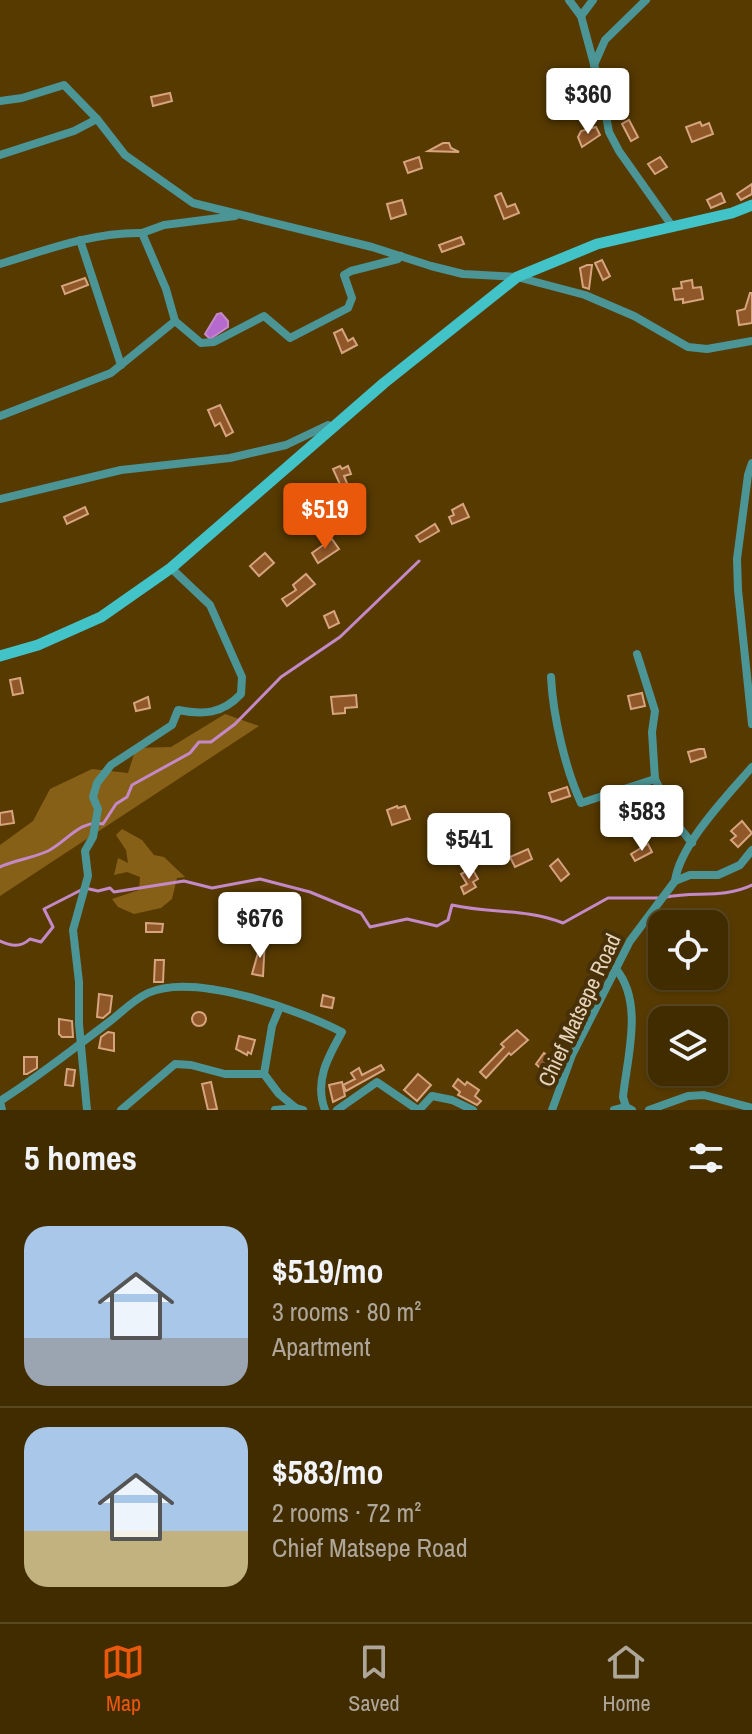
<!DOCTYPE html>
<html lang="en">
<head>
<meta charset="utf-8">
<style>
	:root { --surface:#412c00; --page:#48340a; --text:#f1f3f6; --muted:#aea799; --line:#5a4822; --accent:#ea580c }
	body { margin:0; font-family:"Archivo Narrow",sans-serif; background:var(--page); color:var(--text); height:100vh; display:flex; flex-direction:column; font-size:30px; white-space:nowrap }
	* { box-sizing:border-box; margin:0 }
	p { font-size:26px; color:var(--muted) }
	.icon { flex:none; width:44px; height:44px; fill:none; stroke:currentColor; stroke-width:2; stroke-linecap:round; stroke-linejoin:round }
	.map { position:relative; height:1110px; overflow:hidden }
	.drawer { display:flex; flex-direction:column; background:var(--surface); flex:1 }
	.drawer>* { flex:none }
	.buttons { position:absolute; left:648px; top:910px; display:grid; gap:16px }
	.buttons a { display:grid; place-items:center; width:80px; height:80px; border-radius:16px; background:var(--surface); box-shadow:0 2px 6px #0004,0 0 0 2px var(--line); font-size:40px }
	.price { position:absolute; translate:-50% -68px; padding:0 18px; border-radius:8px; background:#fff; color:#222; font-size:26px; line-height:52px; filter:drop-shadow(0 2px 4px #0008) }
	.price::after { content:''; position:absolute; left:50%; top:48px; width:24px; height:18px; margin-left:-12px; background:inherit; clip-path:polygon(0 0,100% 0,50% 100%) }
	.price.active { background:var(--accent); color:#fff }
	ul { padding:0; list-style:none }
	li { display:flex; align-items:center; gap:24px; height:200px; padding:0 24px }
	li+li { border-top:2px solid var(--line) }
	li span { display:grid; place-items:center; flex:none; width:224px; height:160px; border-radius:24px; color:#555 }
	li>.icon { margin-inline-start:auto }
	span .icon { width:96px; height:96px; fill:#fffc; stroke-width:1 }
	li b { font-size:34px }
	h2 { display:flex; justify-content:space-between; align-items:center; height:96px; padding:0 24px; font-size:34px }
	.menu { display:flex; justify-content:space-around; align-items:center; height:112px; border-top:2px solid var(--line); background:var(--surface); font-size:22px; color:var(--muted) }
	.menu a { display:grid; justify-items:center; gap:4px }
	.menu .active { color:var(--accent) }
	.map>svg:first-child { display:block }
</style>
</head>
<body>
<div class="map">
<svg width="752" height="1110" viewBox="0 0 752 1110">
	<rect width="100%" height="100%" fill="#573a00"/>
	<g fill="#876018">
		<path d="M225,714L259,726L0,896V845L33,821L50,789L92,769L128,773L136,748L171,747Z"/>
		<path d="M122,829L142,840L154,855L164,857L185,877L177,878L172,899L161,908L134,914L118,907L112,899L139,890L140,877L127,872L114,875L118,858L128,863L126,850L116,835Z"/>
	</g>
	<path fill="#b66ace" stroke="#c48ac8" stroke-width="2" d="M221,313L228,321V327L210,339L205,334L217,314Z"/>
	<g fill="none" stroke-linecap="round" stroke-linejoin="round">
		<g stroke="#c48ac8" stroke-width="3">
			<path d="M0,867C15,860 33,858 48,851C67,841 81,819 103,824L116,804L127,797L132,785L190,753L199,742H211L235,724L281,677L340,637L419,561"/>
			<path d="M666,897C697,891 722,899 752,885"/>
			<path d="M0,941C11,946 20,948 30,939L41,942L53,927L44,909L85,888L98,891L110,888L114,892L184,881L212,888L260,879L310,892L361,913L370,927L407,919L437,926L448,920L452,905C492,914 523,908 563,923L608,898H658"/>
		</g>
	</g>
	<g fill="#905728" stroke="#d6a47f" stroke-width="2">
		<path d="M170,93L172,101L153,106L151,97Z"/>
		<path d="M629,120L638,137L631,141L622,124Z"/>
		<path d="M700,122L702,126L709,123L713,134L692,142L686,127Z"/>
		<path d="M596,127L600,135L582,147L578,137L581,131Z"/>
		<path d="M443,143H449L451,148L459,152L428,151Z"/>
		<path d="M419,157L422,168L408,173L404,162Z"/>
		<path d="M660,157L667,167L655,174L648,164Z"/>
		<path d="M752,184V194L741,200L737,194Z"/>
		<path d="M501,193L507,207L515,204L519,213L504,219L495,196Z"/>
		<path d="M721,193L725,202L711,208L707,200Z"/>
		<path d="M402,200L406,214L391,219L387,204Z"/>
		<path d="M461,237L464,244L442,252L439,245Z"/>
		<path d="M602,260L610,276L603,280L595,263Z"/>
		<path d="M587,265H592L589,289L583,287L580,268Z"/>
		<path d="M85,278L88,285L65,294L62,286Z"/>
		<path d="M692,280L693,288L701,287L703,299L683,303V299L675,300L673,289L682,288L681,282Z"/>
		<path d="M750,293H752V323L739,325L737,311L745,309Z"/>
		<path d="M342,329L348,341L353,338L357,345L342,353L334,333Z"/>
		<path d="M220,405L233,432L226,436L220,423L215,426L208,410Z"/>
		<path d="M340,466L342,469L348,466L351,474L344,476L349,488L343,491L333,469Z"/>
		<path d="M463,504L469,517L452,524L449,517L454,515L452,510Z"/>
		<path d="M85,507L88,514L67,524L64,517Z"/>
		<path d="M435,524L439,531L420,542L416,536Z"/>
		<path d="M332,539L339,549L318,563L312,553Z"/>
		<path d="M265,553L274,563L259,576L250,566Z"/>
		<path d="M306,574L315,584L287,606L282,599L296,590L293,585Z"/>
		<path d="M334,611L339,623L329,628L324,616Z"/>
		<path d="M20,678L23,693L13,695L10,680Z"/>
		<path d="M642,693L645,706L631,709L628,696Z"/>
		<path d="M356,695L357,707L345,708V713L333,714L331,697Z"/>
		<path d="M148,697L150,708L136,711L134,703Z"/>
		<path d="M699,749H704L706,757L691,762L688,752Z"/>
		<path d="M567,787L570,796L552,802L549,793Z"/>
		<path d="M397,806L398,808L405,806L410,819L392,825L387,810Z"/>
		<path d="M12,811L14,823L0,825V813Z"/>
		<path d="M742,821L752,833L738,847L731,840L736,836L731,831Z"/>
		<path d="M648,844L652,852L635,861L631,854Z"/>
		<path d="M528,849L532,859L515,867L510,857Z"/>
		<path d="M558,859L569,874L561,881L550,866Z"/>
		<path d="M472,868L478,879L473,882L476,887L464,894L461,887L467,884L461,874Z"/>
		<path d="M146,923L163,924L162,932H146Z"/>
		<path d="M262,939H265L263,976L252,974Z"/>
		<path d="M155,960H164L163,982H154Z"/>
		<path d="M99,994L112,996L110,1012L103,1018L97,1017Z"/>
		<path d="M323,995L334,998L332,1008L321,1006Z"/>
		<circle cx="199" cy="1019" r="7"/>
		<path d="M59,1019L72,1021L73,1037H62L59,1034Z"/>
		<path d="M517,1030L528,1040L511,1055L509,1053L486,1078L480,1072L504,1047L501,1044Z"/>
		<path d="M108,1032L114,1033V1051L99,1048L101,1037Z"/>
		<path d="M239,1036L255,1040L251,1054L248,1052L247,1055L236,1049Z"/>
		<path d="M544,1053L556,1063L547,1074L536,1064Z"/>
		<path d="M24,1057H37V1068L27,1074H24Z"/>
		<path d="M381,1065L384,1070L346,1091L343,1085L355,1079L351,1073L359,1068L362,1075Z"/>
		<path d="M67,1069L75,1070L73,1086L65,1085Z"/>
		<path d="M418,1074L431,1085L417,1101L404,1090Z"/>
		<path d="M458,1079L465,1085L467,1082L479,1090L475,1096L481,1101L477,1105L458,1095L460,1092L453,1086Z"/>
		<path d="M211,1082L217,1109L208,1110L202,1084Z"/>
		<path d="M342,1082L345,1096L333,1102L329,1085Z"/>
	</g>
	<g fill="none" stroke-linecap="round" stroke-linejoin="round">
		<g stroke="#4b9596" stroke-width="8">
			<path d="M569,0L581,16L602,94L609,132L619,151L672,226"/>
			<path d="M581,16L593,0"/>
			<path d="M594,65L605,40L646,0"/>
			<path d="M0,101L22,98L64,85L97,119L125,155L193,203L372,247L431,266L463,274L517,277L585,295L634,316L688,347L707,349L752,341"/>
			<path d="M0,155L74,131L97,119"/>
			<path d="M142,233L164,225L235,216"/>
			<path d="M80,240L121,365"/>
			<path d="M0,264C46,250 93,232 142,233L166,289L175,321L111,373L0,416"/>
			<path d="M175,321L201,343L214,342L264,316L290,338L348,308L352,298L344,275L351,271L398,259L401,256"/>
			<path d="M752,463L748,475L737,559L738,590L752,724"/>
			<path d="M0,499L121,470L230,458L286,445L328,425L333,427"/>
			<path d="M637,654L655,711L652,732L655,779L679,827L692,843"/>
			<path d="M551,677C553,716 565,768 581,803L655,779"/>
			<path d="M675,881C680,844 728,795 752,767"/>
			<path d="M616,969C644,1003 627,1057 623,1097L626,1107"/>
			<path d="M280,1007L272,1026L264,1074L279,1094L296,1108"/>
			<path d="M2,1110L0,1101C38,1077 73,1049 109,1022C122,1012 133,1000 148,993C195,972 299,1010 342,1032C328,1057 314,1081 325,1110"/>
			<path d="M87,1110L79,1024V982L73,930L88,876L85,851L93,837L98,809L93,797L97,783L111,765L172,725L178,710C204,715 222,714 241,694L242,677L210,605L171,568"/>
			<path d="M121,1110L175,1064L191,1065L225,1074H264"/>
			<path d="M275,1110L296,1108L303,1110"/>
			<path d="M337,1110L377,1082L418,1110"/>
			<path d="M419,1110L432,1096L452,1100L473,1110"/>
			<path d="M552,1110L572,1055L630,941L675,881L690,875H718L740,865L752,850"/>
			<path d="M614,1110L626,1107L632,1110"/>
			<path d="M649,1110L688,1096L704,1095L752,1108"/>
		</g>
		<path stroke="#41c3c7" stroke-width="11" d="M0,656L38,645L101,617L171,568L384,383L517,277L597,244L732,213L752,205"/>
	</g>
	<g text-anchor="middle" stroke-width="8" stroke-linejoin="round" paint-order="stroke">
		<g font-size="22" fill="#e5d4bb" stroke="#483109">
			<text transform="translate(579 1010) rotate(-65)" y="8">Chief Matsepe Road</text>
		</g>
	</g>
</svg>
<div class="buttons">
<a><svg class="icon" aria-label="locate" viewBox="0 0 24 24"><circle cx="12" cy="12" r="6"/><path d="M12 2v4M12 18v4M2 12h4M18 12h4"/></svg></a>
<a><svg class="icon" aria-label="layers" viewBox="0 0 24 24"><path d="M12 4l9 5-9 5-9-5zM3 14l9 5 9-5"/></svg></a>
</div>
<b class="price" style="left:588px;top:136px">$360</b>
<b class="price active" style="left:325px;top:551px">$519</b>
<b class="price" style="left:642px;top:853px">$583</b>
<b class="price" style="left:469px;top:881px">$541</b>
<b class="price" style="left:260px;top:960px">$676</b>
</div>
<section class="drawer">
<h2>5 homes<svg class="icon" aria-label="filters" viewBox="0 0 24 24"><path d="M4 7h16M4 17h16"/><circle cx="9" cy="7" r="2"/><circle cx="15" cy="17" r="2"/></svg></h2>
<ul>
<li><span style="background:linear-gradient(#a9c7e8 70%,#9aa5b1 0)"><svg class="icon" aria-label="home" viewBox="0 0 24 24"><path d="M3 11l9-7 9 7M6 9v11h12V9"/></svg></span><div><b>$519/mo</b><p>3 rooms · 80 m²</p><p>Apartment</p></div></li>
<li><span style="background:linear-gradient(#a9c7e8 65%,#c2b280 0)"><svg class="icon" aria-label="home" viewBox="0 0 24 24"><path d="M3 11l9-7 9 7M6 9v11h12V9"/></svg></span><div><b>$583/mo</b><p>2 rooms · 72 m²</p><p>Chief Matsepe Road</p></div></li>
</ul>
</section>
<nav class="menu">
<a class="active"><svg class="icon" aria-label="map" viewBox="0 0 24 24"><path d="M3 6l6-2 6 2 6-2v14l-6 2-6-2-6 2zM9 4v14M15 6v14"/></svg>Map</a>
<a><svg class="icon" aria-label="saved" viewBox="0 0 24 24"><path d="M7 4h10v16l-5-4-5 4z"/></svg>Saved</a>
<a><svg class="icon" aria-label="home" viewBox="0 0 24 24"><path d="M3 11l9-7 9 7M6 9v11h12V9"/></svg>Home</a>
</nav>
</body>
</html>
